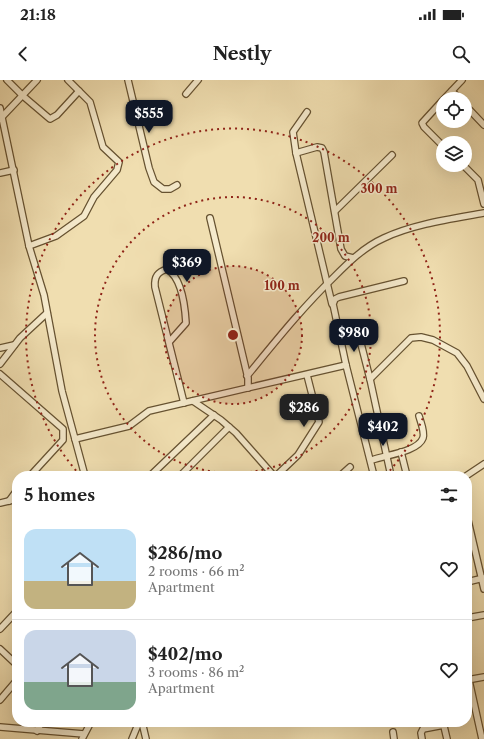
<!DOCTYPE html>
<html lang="en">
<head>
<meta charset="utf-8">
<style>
	:root { --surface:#fff; --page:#f2f2f2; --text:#222; --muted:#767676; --line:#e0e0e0; --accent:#111827 }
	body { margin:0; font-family:"Libre Caslon Text",serif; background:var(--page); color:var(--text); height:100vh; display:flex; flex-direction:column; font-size:15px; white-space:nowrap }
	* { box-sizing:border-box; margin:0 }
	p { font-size:13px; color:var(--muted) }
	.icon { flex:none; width:22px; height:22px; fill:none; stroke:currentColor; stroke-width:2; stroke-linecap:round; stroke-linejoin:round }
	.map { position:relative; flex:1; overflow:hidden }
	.panel { position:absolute; left:12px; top:391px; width:460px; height:256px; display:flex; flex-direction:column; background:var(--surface); border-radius:16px; box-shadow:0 4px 16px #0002 }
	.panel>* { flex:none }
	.controls { position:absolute; left:436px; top:12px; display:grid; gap:8px }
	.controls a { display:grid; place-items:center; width:36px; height:36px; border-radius:50%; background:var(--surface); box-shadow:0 4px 16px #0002; font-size:20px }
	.price { position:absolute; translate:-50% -34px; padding:0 9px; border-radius:8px; background:var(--accent); color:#fff; font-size:13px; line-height:26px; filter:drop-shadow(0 1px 2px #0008) }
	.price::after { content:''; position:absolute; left:50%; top:24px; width:12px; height:9px; margin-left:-6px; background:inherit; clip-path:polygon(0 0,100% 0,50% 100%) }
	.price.selected { background:#222; color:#fff }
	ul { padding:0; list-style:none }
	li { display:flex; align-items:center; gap:12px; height:100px; padding:0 12px }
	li+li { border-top:1px solid var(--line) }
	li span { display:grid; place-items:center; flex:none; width:112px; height:80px; border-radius:12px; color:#555 }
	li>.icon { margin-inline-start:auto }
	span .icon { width:48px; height:48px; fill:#fffc; stroke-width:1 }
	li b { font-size:17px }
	h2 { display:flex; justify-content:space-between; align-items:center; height:48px; padding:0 12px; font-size:17px }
	.status { display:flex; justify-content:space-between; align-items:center; height:28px; padding:0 20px; background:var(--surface); direction:ltr }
	.status svg { height:11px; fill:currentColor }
	header { display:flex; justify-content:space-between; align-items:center; height:52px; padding:0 12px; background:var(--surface); font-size:18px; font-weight:700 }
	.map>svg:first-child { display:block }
</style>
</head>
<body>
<div class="status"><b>21:18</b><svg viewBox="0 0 49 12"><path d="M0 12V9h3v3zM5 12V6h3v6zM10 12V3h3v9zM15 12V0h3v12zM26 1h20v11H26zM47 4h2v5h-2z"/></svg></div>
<header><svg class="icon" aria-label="back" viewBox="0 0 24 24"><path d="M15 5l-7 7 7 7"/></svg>Nestly<svg class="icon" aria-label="search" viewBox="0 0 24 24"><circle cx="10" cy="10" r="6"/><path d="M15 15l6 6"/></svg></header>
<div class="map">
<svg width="484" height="659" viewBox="0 0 484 659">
	<rect width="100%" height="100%" fill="#f0deb0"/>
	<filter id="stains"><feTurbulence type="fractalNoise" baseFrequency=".005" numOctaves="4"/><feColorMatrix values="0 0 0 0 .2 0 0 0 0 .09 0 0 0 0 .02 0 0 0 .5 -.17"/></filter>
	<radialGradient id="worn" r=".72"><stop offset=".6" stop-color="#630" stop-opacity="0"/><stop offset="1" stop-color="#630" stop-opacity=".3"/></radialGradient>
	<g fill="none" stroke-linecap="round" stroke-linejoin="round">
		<g stroke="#665231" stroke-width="8">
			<g id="street">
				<path d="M7,0L23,16L50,39L57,35L79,11"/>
				<path d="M128,0L149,88L154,102L163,109H170L177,105"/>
				<path d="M452,11L459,19"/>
				<path d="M186,14L198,0"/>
				<path d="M444,19L462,0"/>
				<path d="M443,20L422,43L424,47L443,66"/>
				<path d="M465,25L484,45"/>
				<path d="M0,28L29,166L44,215L62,311L85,396"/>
				<path d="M307,32L293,52L296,73L332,224"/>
				<path d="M0,39L37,0"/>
				<path d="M296,73L317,67L322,68L324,72L341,169L345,176L353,178"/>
				<path d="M463,85L478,100L484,124"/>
				<path d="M0,93L14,90"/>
				<path d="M335,131L392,75"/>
				<path d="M210,138L248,298V308"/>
				<path d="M29,166L56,156L84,136L94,117L117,90L119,82L103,67L90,22L68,0"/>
				<path d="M358,252L370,299L411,258L421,257L433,260L457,273L467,286L484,319"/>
				<path d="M170,261L186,243C185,226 182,198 167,189C158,192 154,196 155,207L184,323"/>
				<path d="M0,268L14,265"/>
				<path d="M0,284L20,258L47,233"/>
				<path d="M0,294L63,349V360L30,396"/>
				<path d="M247,296C275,262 302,228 334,197C349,182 364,167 384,158C414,144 451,139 484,133"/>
				<path d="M370,299L391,396"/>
				<path d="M193,321L221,340L236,353L274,396"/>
				<path d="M75,359L129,346L149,331L346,285"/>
				<path d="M401,372L407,396"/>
				<path d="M372,380C385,375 418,372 423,358C425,352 421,343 419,336"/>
				<path d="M150,396L214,335"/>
				<path d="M180,396L229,347"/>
				<path d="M276,396L298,375L319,342L307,295"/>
				<path d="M340,396L350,387"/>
				<path d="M374,396L346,285L333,224L335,219L339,217L404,201"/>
				<path d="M466,396L484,384"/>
				<path d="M9,421L17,410"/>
				<path d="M0,423L17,419"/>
				<path d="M467,436L484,509"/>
				<path d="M467,502L484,498"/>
				<path d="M467,538L484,535"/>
				<path d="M0,549L17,531"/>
				<path d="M0,569L17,585"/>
				<path d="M467,600L484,597"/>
				<path d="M469,600L482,659"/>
				<path d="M0,620L17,600"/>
				<path d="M142,642L146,659"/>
				<path d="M443,642L447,659"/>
				<path d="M0,647L84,654"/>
				<path d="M37,651L42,642"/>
				<path d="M393,652L394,659"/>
				<path d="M82,659L91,642"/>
				<path d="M132,659L139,642"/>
				<path d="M422,659L421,653L423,649L444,645"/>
			</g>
		</g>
		<use href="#street" stroke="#f5eacc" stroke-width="5.5"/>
	</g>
	<circle cx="233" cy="255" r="69" fill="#8f2418" fill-opacity=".12"/>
	<g fill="none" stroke="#8f2418" stroke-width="2" stroke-dasharray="2 4">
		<circle cx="233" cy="255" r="69"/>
		<circle cx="233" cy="255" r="138"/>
		<path d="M80 395A207 207 0 1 1 386 395"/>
	</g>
	<circle cx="233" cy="255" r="6" fill="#8f2418" stroke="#f5eacc" stroke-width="2"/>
	<g font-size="12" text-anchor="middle" font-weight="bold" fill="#8f2418" stroke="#f5eacc" stroke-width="3" stroke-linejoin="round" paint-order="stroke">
		<text x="379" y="113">300 m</text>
		<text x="331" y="162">200 m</text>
		<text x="282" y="210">100 m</text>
	</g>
	<rect width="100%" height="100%" filter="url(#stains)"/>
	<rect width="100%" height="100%" fill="url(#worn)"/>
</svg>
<div class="controls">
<a><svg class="icon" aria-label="locate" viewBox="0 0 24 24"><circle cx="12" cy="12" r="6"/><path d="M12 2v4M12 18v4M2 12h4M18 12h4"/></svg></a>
<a><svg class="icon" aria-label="layers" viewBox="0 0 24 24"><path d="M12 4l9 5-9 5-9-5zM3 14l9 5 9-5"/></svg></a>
</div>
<b class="price" style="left:149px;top:54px">$555</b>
<b class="price" style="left:187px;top:203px">$369</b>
<b class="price" style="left:354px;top:273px">$980</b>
<b class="price selected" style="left:304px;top:348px">$286</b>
<b class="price" style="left:383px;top:367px">$402</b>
<section class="panel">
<h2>5 homes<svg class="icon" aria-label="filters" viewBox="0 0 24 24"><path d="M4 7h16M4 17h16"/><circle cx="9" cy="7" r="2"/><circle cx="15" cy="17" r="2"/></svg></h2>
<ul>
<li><span style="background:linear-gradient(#bfe0f5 65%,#c2b280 0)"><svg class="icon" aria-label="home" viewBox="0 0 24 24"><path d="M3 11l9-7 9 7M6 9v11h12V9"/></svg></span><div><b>$286/mo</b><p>2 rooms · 66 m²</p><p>Apartment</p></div><svg class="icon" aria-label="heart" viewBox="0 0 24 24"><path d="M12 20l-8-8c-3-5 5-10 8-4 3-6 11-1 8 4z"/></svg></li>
<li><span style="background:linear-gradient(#c9d6e8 65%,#7fa58c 0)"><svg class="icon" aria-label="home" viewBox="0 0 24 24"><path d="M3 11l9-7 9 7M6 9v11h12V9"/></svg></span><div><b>$402/mo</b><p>3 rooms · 86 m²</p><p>Apartment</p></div><svg class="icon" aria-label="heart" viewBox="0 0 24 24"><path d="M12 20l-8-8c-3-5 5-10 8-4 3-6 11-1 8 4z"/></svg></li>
</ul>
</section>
</div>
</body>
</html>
